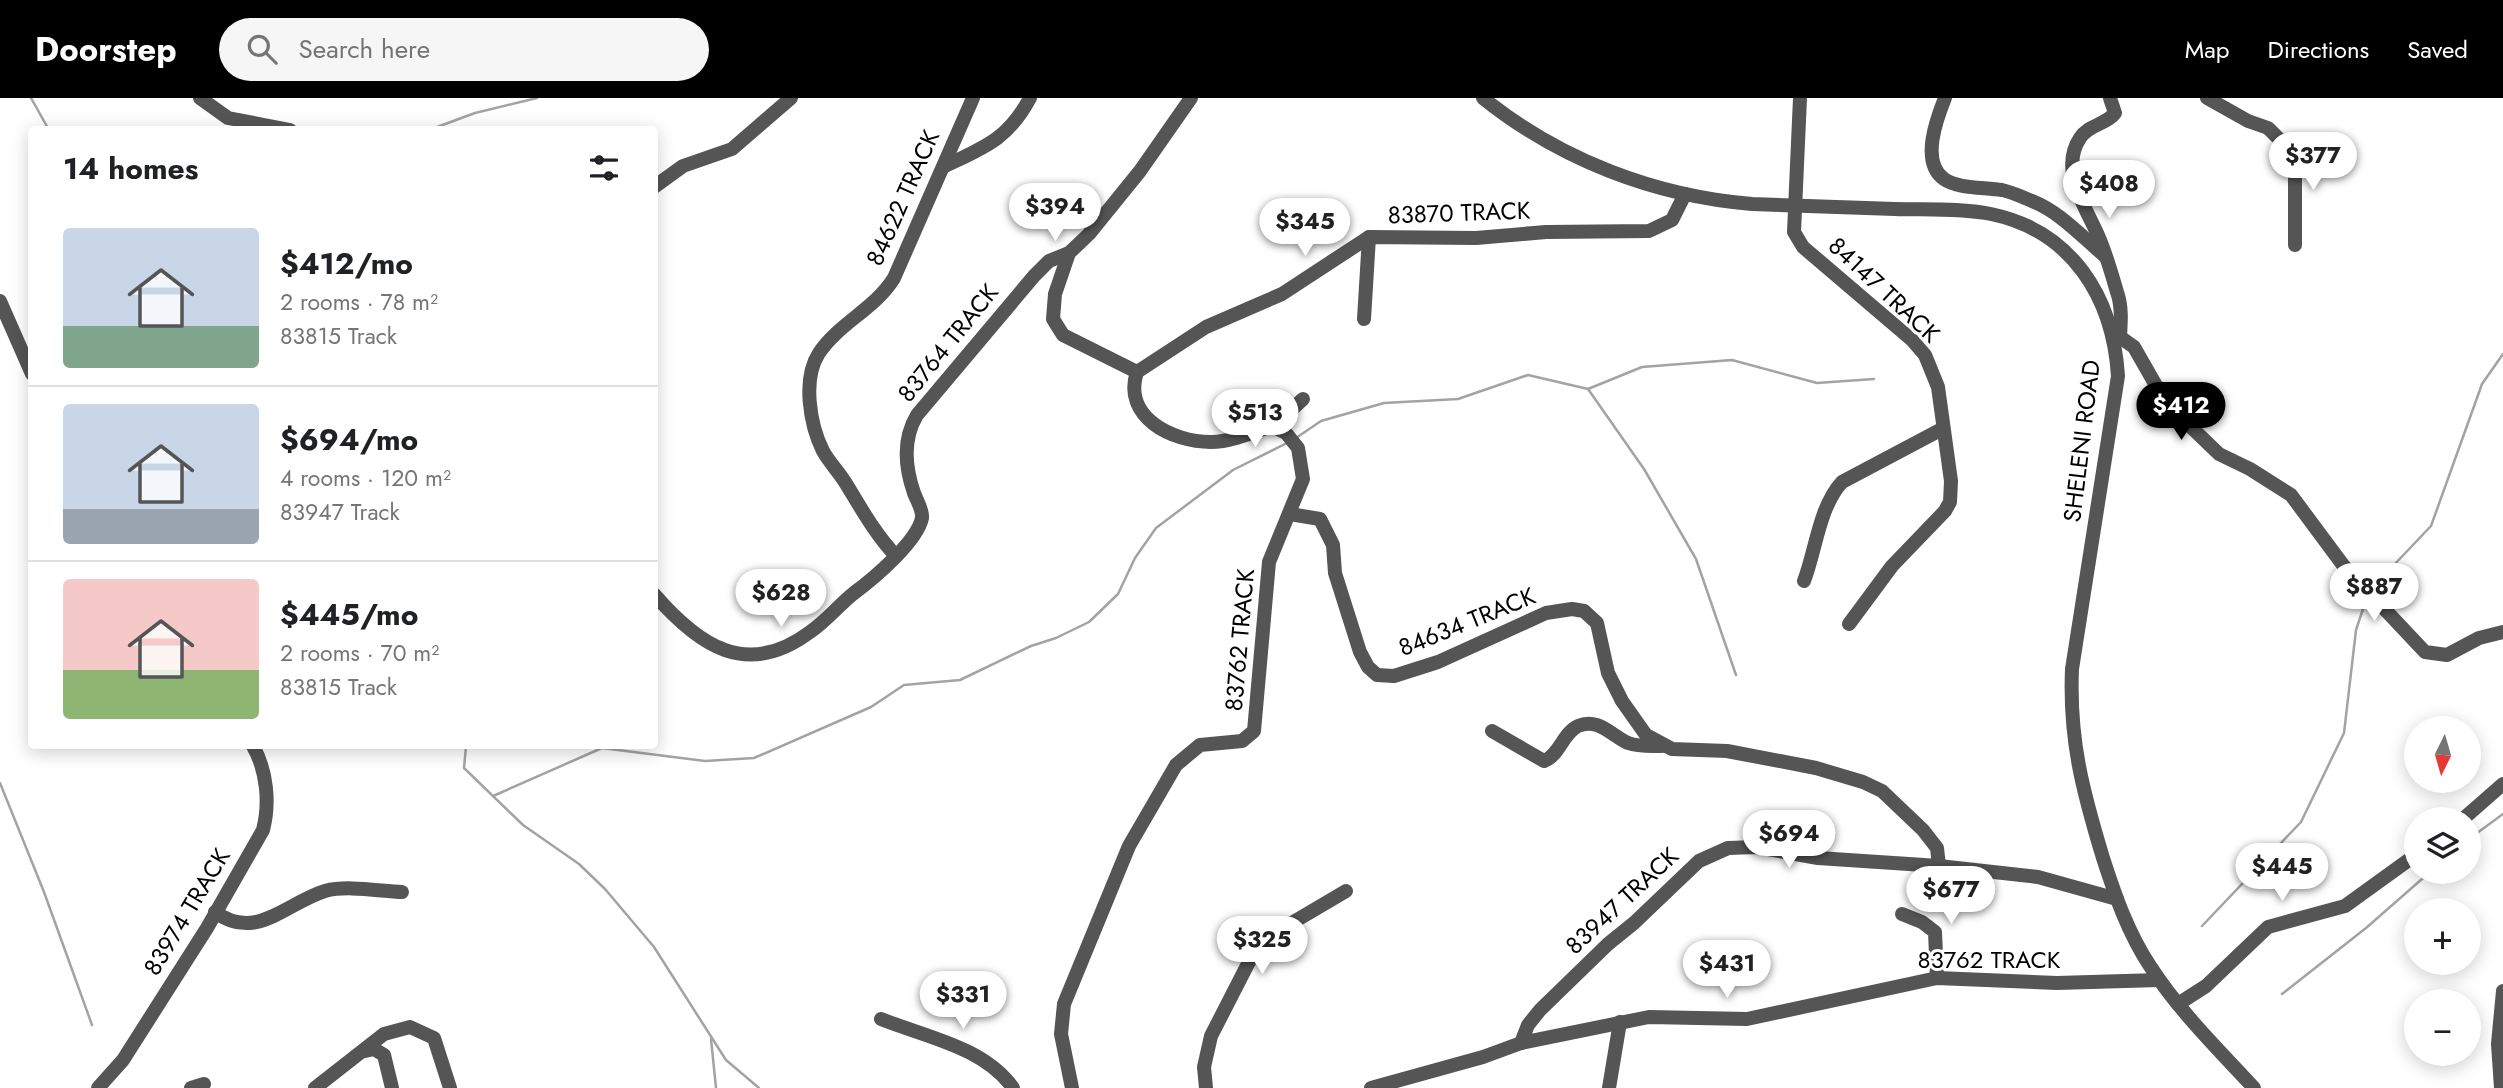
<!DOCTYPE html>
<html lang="en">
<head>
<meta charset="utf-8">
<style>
	:root { --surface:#fff; --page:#f6f6f6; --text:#202124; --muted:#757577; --line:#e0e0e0; --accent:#000 }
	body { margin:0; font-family:Jost,sans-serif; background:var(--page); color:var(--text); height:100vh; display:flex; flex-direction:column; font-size:26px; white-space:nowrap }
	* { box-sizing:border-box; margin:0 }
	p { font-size:23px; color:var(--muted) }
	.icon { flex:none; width:38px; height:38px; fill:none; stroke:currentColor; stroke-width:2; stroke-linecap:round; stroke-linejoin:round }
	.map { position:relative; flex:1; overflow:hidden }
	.details { position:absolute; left:28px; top:28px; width:630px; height:623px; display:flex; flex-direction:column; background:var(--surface); border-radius:7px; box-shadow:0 4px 18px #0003 }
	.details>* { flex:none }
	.needle { width:46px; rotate:185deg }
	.fabs { position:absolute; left:2404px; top:618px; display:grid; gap:14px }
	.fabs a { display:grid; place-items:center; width:77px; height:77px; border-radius:50%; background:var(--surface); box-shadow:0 4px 18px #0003; font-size:35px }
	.price { position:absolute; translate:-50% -60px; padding:0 16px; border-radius:24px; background:#fff; color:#222; font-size:23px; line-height:46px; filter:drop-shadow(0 2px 4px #0008) }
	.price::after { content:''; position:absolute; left:50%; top:42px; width:21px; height:16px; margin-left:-10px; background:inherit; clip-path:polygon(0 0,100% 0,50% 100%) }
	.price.selected { background:var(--accent); color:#fff }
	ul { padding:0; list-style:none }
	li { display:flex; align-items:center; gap:21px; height:175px; padding:0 35px }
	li+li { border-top:2px solid var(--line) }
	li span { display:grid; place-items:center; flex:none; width:196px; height:140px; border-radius:7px; color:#555 }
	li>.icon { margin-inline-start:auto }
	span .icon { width:84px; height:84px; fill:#fffc; stroke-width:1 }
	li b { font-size:30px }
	h2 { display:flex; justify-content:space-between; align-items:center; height:84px; padding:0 35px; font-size:30px }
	header { display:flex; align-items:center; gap:42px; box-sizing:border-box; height:98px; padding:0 35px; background:var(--accent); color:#fff }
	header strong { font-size:33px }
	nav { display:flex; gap:38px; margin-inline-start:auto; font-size:24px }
	.search { width:490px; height:63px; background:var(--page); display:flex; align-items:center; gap:18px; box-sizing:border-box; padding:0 24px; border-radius:38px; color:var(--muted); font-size:26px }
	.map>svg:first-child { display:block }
</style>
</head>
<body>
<header>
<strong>Doorstep</strong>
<div class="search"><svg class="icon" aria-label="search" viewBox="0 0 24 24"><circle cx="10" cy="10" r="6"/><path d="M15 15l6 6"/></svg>Search here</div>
<nav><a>Map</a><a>Directions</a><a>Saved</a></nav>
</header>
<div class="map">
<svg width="2503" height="990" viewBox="0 0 2503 990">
	<rect width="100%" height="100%" fill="#fff"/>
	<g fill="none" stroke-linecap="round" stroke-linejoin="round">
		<g stroke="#a3a3a3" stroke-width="2.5">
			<path d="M31,0L49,32"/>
			<path d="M429,32L475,15L537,0"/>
			<path d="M1588,291L1642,269L1732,262L1817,285L1874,281"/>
			<path d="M1296,340L1321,323L1384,305L1458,301L1528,277L1588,291L1644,371L1696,461L1736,577"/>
			<path d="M2372,490L2431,428L2482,286L2503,256"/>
			<path d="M466,648L464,670L523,727L579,766L605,791L654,849L726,962L759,990"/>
			<path d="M0,685L44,794L92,927"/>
			<path d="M493,698L602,650L705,663L754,660L871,609L904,587L960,582L1031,548L1056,540L1089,524L1118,496L1135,460L1156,430L1233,372L1287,345"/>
			<path d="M2469,741L2503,716"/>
			<path d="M2202,828L2301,724L2344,635L2356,532L2367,499"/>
			<path d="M2282,896L2366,830L2430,774"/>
			<path d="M711,941L716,990"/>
		</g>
		<g stroke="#555" stroke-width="14">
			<path d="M200,0L228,20L290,32"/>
			<path d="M1483,0C1560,62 1655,98 1752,106C1800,108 1848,109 1895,111C1926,112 1960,110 1991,116C2072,133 2113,199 2118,278L2072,571C2069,642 2083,694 2103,760C2115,797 2128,835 2150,868C2179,913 2218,951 2254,990"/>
			<path d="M1800,0L1794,134L1803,149L1912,242L1925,257L1938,289L1951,383L1950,404L1945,413L1892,468L1849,526"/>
			<path d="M1945,0C1937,20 1920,64 1944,81C1958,91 1985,89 2002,92C2012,94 2022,99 2032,103C2060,114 2082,139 2105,158"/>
			<path d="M2110,0L2115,15C2106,27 2089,26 2080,40C2058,73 2088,112 2100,142C2107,159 2112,177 2117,194C2122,208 2121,223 2120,238"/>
			<path d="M2207,0L2248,23L2268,30L2289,51L2295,67V147"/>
			<path d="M945,68C985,49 1008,41 1030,0"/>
			<path d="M654,89L683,68L732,51L791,0"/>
			<path d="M0,203L32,276"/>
			<path d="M1364,221L1369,139"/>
			<path d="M2113,234L2134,249L2166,305L2219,356L2250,371L2291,397L2343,467L2425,554L2447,557L2479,540L2503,534"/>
			<path d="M1137,274L1063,237L1053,221L1055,196L1069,155L1089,136L1140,73L1191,0"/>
			<path d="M1303,301C1292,311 1282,323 1269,329C1252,335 1229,344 1211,344C1172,344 1122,319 1137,274L1206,229L1282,196L1369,139L1476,140L1546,134L1649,133L1672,122L1685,96"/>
			<path d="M1290,416L1320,421L1333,447L1335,475L1360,554L1368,569L1377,577L1394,578L1438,564L1546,515L1572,511L1584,513L1597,525L1608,575L1622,603L1646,637L1672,651L1727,653L1816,670L1863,684L1882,693L1923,732L1937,750L1939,768"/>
			<path d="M896,458C875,436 861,410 845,384C838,373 829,364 823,353C810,327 802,281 819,255C839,225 875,211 894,180L973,0"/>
			<path d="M1804,483C1816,452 1819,409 1842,384L1942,331"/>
			<path d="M654,496C699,548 747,581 810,534C826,523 839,507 854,495C873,481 917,444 922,420C923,412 917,403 914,395C905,369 902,342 917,317L1034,178L1049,163L1069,155"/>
			<path d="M1492,633L1544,663C1559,658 1563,635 1578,628C1598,619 1612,638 1628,645C1639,649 1651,648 1662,648"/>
			<path d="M2463,721L2503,686"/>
			<path d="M215,814C256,844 286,805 325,793C347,787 379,793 402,794"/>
			<path d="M1902,816L1922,824L1935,834L1937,880"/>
			<path d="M2178,906L2206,888L2268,829L2345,808L2417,756"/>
			<path d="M881,921C926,939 984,949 1013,990"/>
			<path d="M1521,945L1528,927L1540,912L1608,846L1634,825L1699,763L1728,750L1757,749L1818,760L1939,768L2038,779L2117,801"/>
			<path d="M365,953L374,951L384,957L392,990"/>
			<path d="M98,990L123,962L207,830L263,732C270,705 267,673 253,648"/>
			<path d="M191,990L204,986"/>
			<path d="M315,990L384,936L410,929L434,940L450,990"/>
			<path d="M1072,990L1061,936L1064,906L1129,748L1176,667L1200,647L1242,643L1254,633L1269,464L1303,381L1298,350L1286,335L1272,328"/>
			<path d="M1206,990L1204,969L1211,938L1251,860L1285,829L1346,793"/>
			<path d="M1371,990L1483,959L1521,945L1649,919L1747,921L1937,880L2057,885L2159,882"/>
			<path d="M1609,990L1620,924"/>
			<path d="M2501,990L2498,946L2503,893"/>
		</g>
	</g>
	<g text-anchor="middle" stroke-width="6" stroke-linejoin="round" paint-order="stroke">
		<g font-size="24" fill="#000" stroke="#fff">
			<text transform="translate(903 100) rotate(-66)" y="8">84622 TRACK</text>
			<text transform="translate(1459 115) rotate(-2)" y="8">83870 TRACK</text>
			<text transform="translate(1884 192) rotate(43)" y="8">84147 TRACK</text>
			<text transform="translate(948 245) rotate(-51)" y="8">83764 TRACK</text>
			<text transform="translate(2082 343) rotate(-83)" y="8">SHELENI ROAD</text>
			<text transform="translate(1467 524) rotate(-22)" y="8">84634 TRACK</text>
			<text transform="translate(1240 542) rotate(-85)" y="8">83762 TRACK</text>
			<text transform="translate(1622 803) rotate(-43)" y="8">83947 TRACK</text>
			<text transform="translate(187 814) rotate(-59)" y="8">83974 TRACK</text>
			<text x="1989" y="870">83762 TRACK</text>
		</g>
	</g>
</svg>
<div class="fabs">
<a><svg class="needle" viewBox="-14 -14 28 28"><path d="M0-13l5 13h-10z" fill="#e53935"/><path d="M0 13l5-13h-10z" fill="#757577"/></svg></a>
<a><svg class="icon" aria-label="layers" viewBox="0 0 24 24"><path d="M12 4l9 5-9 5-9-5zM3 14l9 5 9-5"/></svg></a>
<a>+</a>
<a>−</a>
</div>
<b class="price" style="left:2313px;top:94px">$377</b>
<b class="price" style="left:2109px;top:122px">$408</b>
<b class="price" style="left:1055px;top:145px">$394</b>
<b class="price" style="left:1305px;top:160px">$345</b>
<b class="price selected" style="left:2181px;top:344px">$412</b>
<b class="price" style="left:1255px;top:351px">$513</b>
<b class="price" style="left:2374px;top:525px">$887</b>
<b class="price" style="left:781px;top:531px">$628</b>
<b class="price" style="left:1789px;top:772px">$694</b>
<b class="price" style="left:2282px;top:805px">$445</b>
<b class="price" style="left:1951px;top:828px">$677</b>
<b class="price" style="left:1262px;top:878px">$325</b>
<b class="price" style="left:1727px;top:902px">$431</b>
<b class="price" style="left:963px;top:933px">$331</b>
<section class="details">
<h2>14 homes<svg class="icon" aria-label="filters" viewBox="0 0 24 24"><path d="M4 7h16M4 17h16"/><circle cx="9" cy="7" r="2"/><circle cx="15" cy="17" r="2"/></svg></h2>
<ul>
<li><span style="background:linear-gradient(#c9d6e8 70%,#7fa58c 0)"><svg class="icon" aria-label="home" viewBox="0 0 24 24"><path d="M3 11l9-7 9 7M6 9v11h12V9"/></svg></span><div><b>$412/mo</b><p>2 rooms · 78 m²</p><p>83815 Track</p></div></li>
<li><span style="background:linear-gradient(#c9d6e8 75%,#9aa5b1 0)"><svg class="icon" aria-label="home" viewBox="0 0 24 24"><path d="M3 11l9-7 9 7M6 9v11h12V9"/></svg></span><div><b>$694/mo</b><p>4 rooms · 120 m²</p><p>83947 Track</p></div></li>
<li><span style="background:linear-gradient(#f6c9c9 65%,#8fb573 0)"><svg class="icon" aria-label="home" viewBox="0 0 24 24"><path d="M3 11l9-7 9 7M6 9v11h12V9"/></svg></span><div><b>$445/mo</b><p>2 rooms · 70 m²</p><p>83815 Track</p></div></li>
</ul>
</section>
</div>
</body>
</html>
